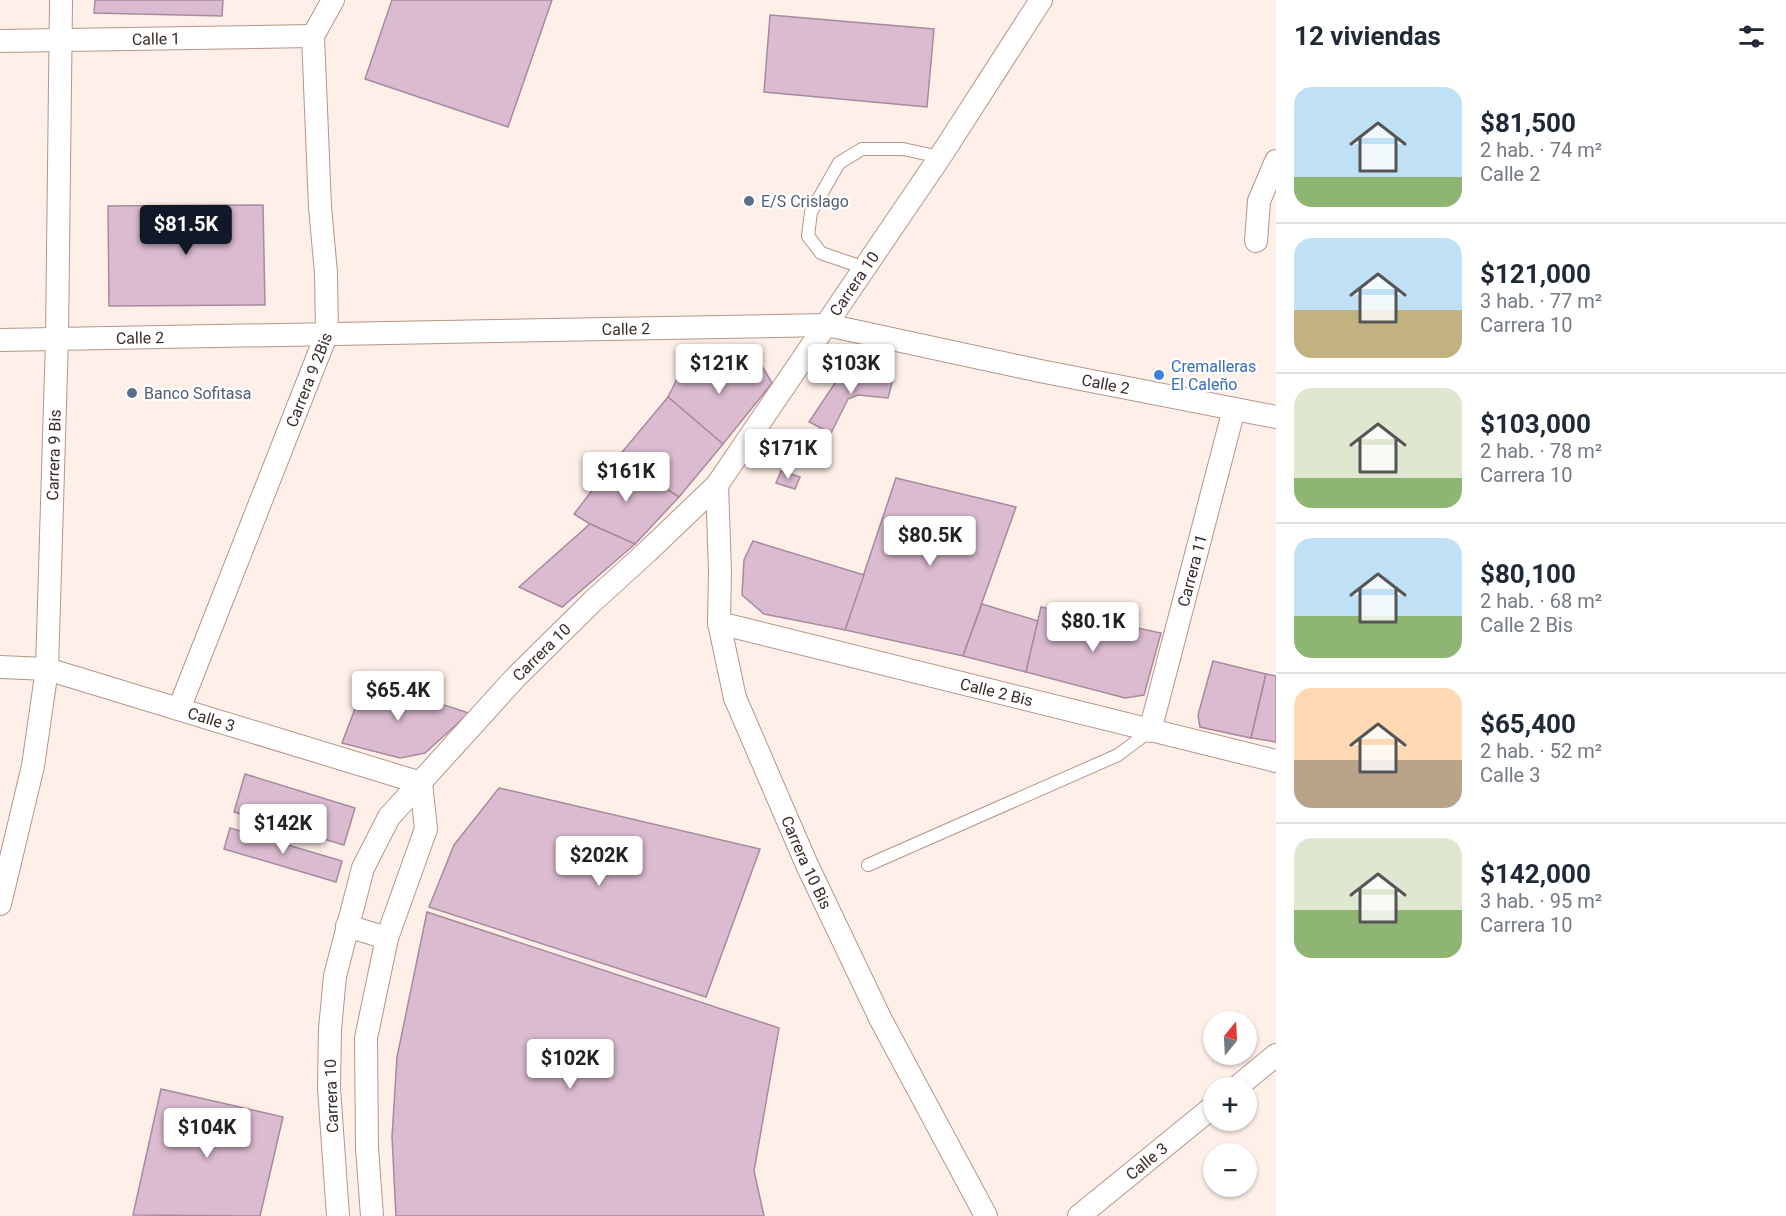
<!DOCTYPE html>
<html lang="es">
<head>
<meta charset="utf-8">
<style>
	:root { --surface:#fff; --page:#f2f2f3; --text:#1f2937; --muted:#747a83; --line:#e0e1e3; --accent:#111827 }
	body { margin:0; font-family:Roboto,sans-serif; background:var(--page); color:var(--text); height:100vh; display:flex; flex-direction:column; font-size:22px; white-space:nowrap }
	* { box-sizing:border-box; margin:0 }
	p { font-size:20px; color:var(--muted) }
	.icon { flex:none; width:33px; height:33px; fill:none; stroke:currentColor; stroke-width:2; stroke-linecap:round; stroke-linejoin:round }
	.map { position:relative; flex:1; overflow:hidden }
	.panel { display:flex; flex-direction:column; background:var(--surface); width:510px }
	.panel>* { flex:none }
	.needle { width:39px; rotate:18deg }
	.buttons { position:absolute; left:1203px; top:1011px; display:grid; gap:12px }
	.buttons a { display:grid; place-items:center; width:54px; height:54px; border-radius:50%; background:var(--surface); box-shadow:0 2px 4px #0004; font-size:30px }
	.price { position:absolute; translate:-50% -51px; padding:0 14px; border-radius:6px; background:#fff; color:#222; font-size:20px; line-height:39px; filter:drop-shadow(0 2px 3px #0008) }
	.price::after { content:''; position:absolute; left:50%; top:36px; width:18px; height:14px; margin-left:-9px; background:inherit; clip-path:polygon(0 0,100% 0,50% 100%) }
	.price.selected { background:var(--accent); color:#fff }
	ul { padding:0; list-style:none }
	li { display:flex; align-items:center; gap:18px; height:150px; padding:0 18px }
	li+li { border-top:2px solid var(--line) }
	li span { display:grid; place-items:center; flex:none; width:168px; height:120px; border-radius:18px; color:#555 }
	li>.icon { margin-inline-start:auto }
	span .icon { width:72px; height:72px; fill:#fffc; stroke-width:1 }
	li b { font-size:26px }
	h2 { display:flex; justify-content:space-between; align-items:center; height:72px; padding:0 18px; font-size:26px }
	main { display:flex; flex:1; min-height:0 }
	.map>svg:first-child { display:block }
</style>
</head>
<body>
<main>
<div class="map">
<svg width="1276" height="1216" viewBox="0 0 1276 1216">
	<rect width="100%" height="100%" fill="#feefe9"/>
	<g fill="#dbbbd0" stroke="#a88a9e" stroke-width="1.5">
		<path d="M95,0H223L222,16L94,13Z"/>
		<path d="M392,0H552L508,127L365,79Z"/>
		<path d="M770,15L934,29L927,107L764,92Z"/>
		<path d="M263,205L265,305L109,306L108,206Z"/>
		<path d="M684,365L762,366L772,383L723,444L668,397Z"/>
		<path d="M859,368L894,375L888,398L858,395L848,399L831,433L809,422L839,377Z"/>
		<path d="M668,397L723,444L679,497L618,457Z"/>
		<path d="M618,457L679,497L635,544L590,524L574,514Z"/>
		<path d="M781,471L800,477L795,489L776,483Z"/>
		<path d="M896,478L1016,507L963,656L845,630Z"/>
		<path d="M590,524L635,544L562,607L519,587Z"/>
		<path d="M753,541L864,575L845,630L764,614L742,595L744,560Z"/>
		<path d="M982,604L1038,621L1026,672L963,656Z"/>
		<path d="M1041,607L1161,633L1144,695L1125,698L1026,672Z"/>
		<path d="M1213,661L1266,674L1251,738L1200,727L1198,715Z"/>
		<path d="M1266,674L1276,676V742L1251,738Z"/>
		<path d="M366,680L469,713L425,753L400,758L342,743Z"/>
		<path d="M245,774L355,808L344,845L234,812Z"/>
		<path d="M499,788L760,849L706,997L429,907L454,845Z"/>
		<path d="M230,828L342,861L336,882L224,849Z"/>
		<path d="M427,912L779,1028L754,1171L764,1216H396L392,1137L397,1057Z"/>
		<path d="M161,1089L283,1117L260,1216L133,1215Z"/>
	</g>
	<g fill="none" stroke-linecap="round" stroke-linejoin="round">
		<g stroke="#b79587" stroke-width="14">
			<g id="service">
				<path d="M865,268L821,253L808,236L811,212L839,163L862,149H903L940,157"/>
				<path d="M868,865L1118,755L1150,731"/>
			</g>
		</g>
		<g stroke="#b79587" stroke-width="24">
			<g id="minor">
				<path id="s1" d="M0,41L313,36"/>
				<path d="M1256,241L1259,201L1276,161"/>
				<path id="s2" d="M0,340L827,325L1040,371L1276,417"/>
				<path id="s3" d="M717,485L720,571L719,623L735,698L807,865L881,1020L986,1216"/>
				<path id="s4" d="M719,623L1276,761"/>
				<path id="s5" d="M0,667L47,669L421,783"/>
				<path id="s6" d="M179,709L327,333L326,273L320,207L313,36L333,0"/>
				<path id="s7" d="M1150,731L1234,409"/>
				<path id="s8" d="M0,904L33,766L47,669L57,339L61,0"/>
				<path d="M347,926L387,938"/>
				<path d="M1236,1088L1276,1055"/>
				<path id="s9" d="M338,1216L329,1088L330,1029L335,976L363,868L389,817L515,678L592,602L648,551L717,485L940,157L1041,0"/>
				<path d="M372,1216L367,1148L366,1038L387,938L426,829L421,783"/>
				<path id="s10" d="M1079,1216L1214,1106"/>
			</g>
		</g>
		<use href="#service" stroke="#fff" stroke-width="12"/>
		<use href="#minor" stroke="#fff" stroke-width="22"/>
	</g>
	<g fill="#5c6f8a" stroke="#fff" stroke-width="2">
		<circle cx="749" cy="201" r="6"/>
		<circle cx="132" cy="393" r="6"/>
	</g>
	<circle fill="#3f7fe0" stroke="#fff" stroke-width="2" cx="1159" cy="375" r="6"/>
	<g text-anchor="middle" stroke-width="4.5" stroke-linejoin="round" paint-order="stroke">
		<g font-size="16" fill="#3a2c27" stroke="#fff">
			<text dy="6" stroke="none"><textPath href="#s1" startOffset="156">Calle 1</textPath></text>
			<text dy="6" stroke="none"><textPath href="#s9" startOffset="1120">Carrera 10</textPath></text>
			<text dy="6" stroke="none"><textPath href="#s2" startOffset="626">Calle 2</textPath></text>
			<text dy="6" stroke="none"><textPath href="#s2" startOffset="140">Calle 2</textPath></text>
			<text dy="6" stroke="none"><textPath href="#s6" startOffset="354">Carrera 9 2Bis</textPath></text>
			<text dy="6" stroke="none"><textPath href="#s2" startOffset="1112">Calle 2</textPath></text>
			<text dy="6" stroke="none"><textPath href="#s8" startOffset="454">Carrera 9 Bis</textPath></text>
			<text dy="6" stroke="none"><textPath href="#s7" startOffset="166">Carrera 11</textPath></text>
			<text dy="6" stroke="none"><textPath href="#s9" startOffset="634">Carrera 10</textPath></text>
			<text dy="6" stroke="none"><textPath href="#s4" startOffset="286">Calle 2 Bis</textPath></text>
			<text dy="6" stroke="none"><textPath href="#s5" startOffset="219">Calle 3</textPath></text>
			<text dy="6" stroke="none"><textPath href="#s3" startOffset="394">Carrera 10 Bis</textPath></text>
			<text transform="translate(331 1096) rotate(-92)" y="6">Carrera 10</text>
			<text dy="6" stroke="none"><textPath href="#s10" startOffset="87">Calle 3</textPath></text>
		</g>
		<g font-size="16" fill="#4e5e75" stroke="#fff" text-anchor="start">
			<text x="761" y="207">E/S Crislago</text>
			<text x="144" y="399">Banco Sofitasa</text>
		</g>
		<g font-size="16" fill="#366cbe" stroke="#fff" text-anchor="start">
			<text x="1171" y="372">Cremalleras<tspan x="1171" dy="18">El Caleño</tspan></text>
		</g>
	</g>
</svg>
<div class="buttons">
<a><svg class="needle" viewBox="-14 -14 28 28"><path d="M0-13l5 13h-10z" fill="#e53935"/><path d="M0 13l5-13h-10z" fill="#747a83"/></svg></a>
<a>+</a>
<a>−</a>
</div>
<b class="price selected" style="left:186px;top:256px">$81.5K</b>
<b class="price" style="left:719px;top:395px">$121K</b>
<b class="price" style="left:851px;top:395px">$103K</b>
<b class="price" style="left:788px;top:480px">$171K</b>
<b class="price" style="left:626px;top:503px">$161K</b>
<b class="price" style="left:930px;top:567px">$80.5K</b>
<b class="price" style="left:1093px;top:653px">$80.1K</b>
<b class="price" style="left:398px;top:722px">$65.4K</b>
<b class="price" style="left:283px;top:855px">$142K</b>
<b class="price" style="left:599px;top:887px">$202K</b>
<b class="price" style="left:570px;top:1090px">$102K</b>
<b class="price" style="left:207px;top:1159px">$104K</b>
</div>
<section class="panel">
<h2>12 viviendas<svg class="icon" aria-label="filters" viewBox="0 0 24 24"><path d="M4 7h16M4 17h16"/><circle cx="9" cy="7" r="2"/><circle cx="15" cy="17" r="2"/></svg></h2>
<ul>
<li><span style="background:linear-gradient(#bfe0f5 75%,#8fb573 0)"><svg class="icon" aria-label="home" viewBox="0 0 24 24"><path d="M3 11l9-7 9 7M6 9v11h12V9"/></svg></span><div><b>$81,500</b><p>2 hab. · 74 m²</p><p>Calle 2</p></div></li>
<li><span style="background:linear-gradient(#bfe0f5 60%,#c2b280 0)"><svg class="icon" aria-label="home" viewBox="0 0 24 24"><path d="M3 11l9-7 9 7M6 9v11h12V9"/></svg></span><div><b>$121,000</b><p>3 hab. · 77 m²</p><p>Carrera 10</p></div></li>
<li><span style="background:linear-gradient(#dfe7d0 75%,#8fb573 0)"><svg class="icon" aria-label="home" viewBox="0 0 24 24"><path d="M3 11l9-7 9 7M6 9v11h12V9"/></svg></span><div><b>$103,000</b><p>2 hab. · 78 m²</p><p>Carrera 10</p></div></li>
<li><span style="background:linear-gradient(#bfe0f5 65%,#8fb573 0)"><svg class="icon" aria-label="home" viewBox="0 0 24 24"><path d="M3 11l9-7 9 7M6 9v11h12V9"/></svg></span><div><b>$80,100</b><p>2 hab. · 68 m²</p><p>Calle 2 Bis</p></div></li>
<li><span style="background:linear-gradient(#ffd9b3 60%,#b9a48a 0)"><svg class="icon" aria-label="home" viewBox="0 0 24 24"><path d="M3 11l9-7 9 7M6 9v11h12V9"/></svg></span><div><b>$65,400</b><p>2 hab. · 52 m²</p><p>Calle 3</p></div></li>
<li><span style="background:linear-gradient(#dfe7d0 60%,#8fb573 0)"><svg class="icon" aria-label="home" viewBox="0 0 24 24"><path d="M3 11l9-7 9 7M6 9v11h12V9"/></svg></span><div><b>$142,000</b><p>3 hab. · 95 m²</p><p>Carrera 10</p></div></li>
</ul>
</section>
</main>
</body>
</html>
